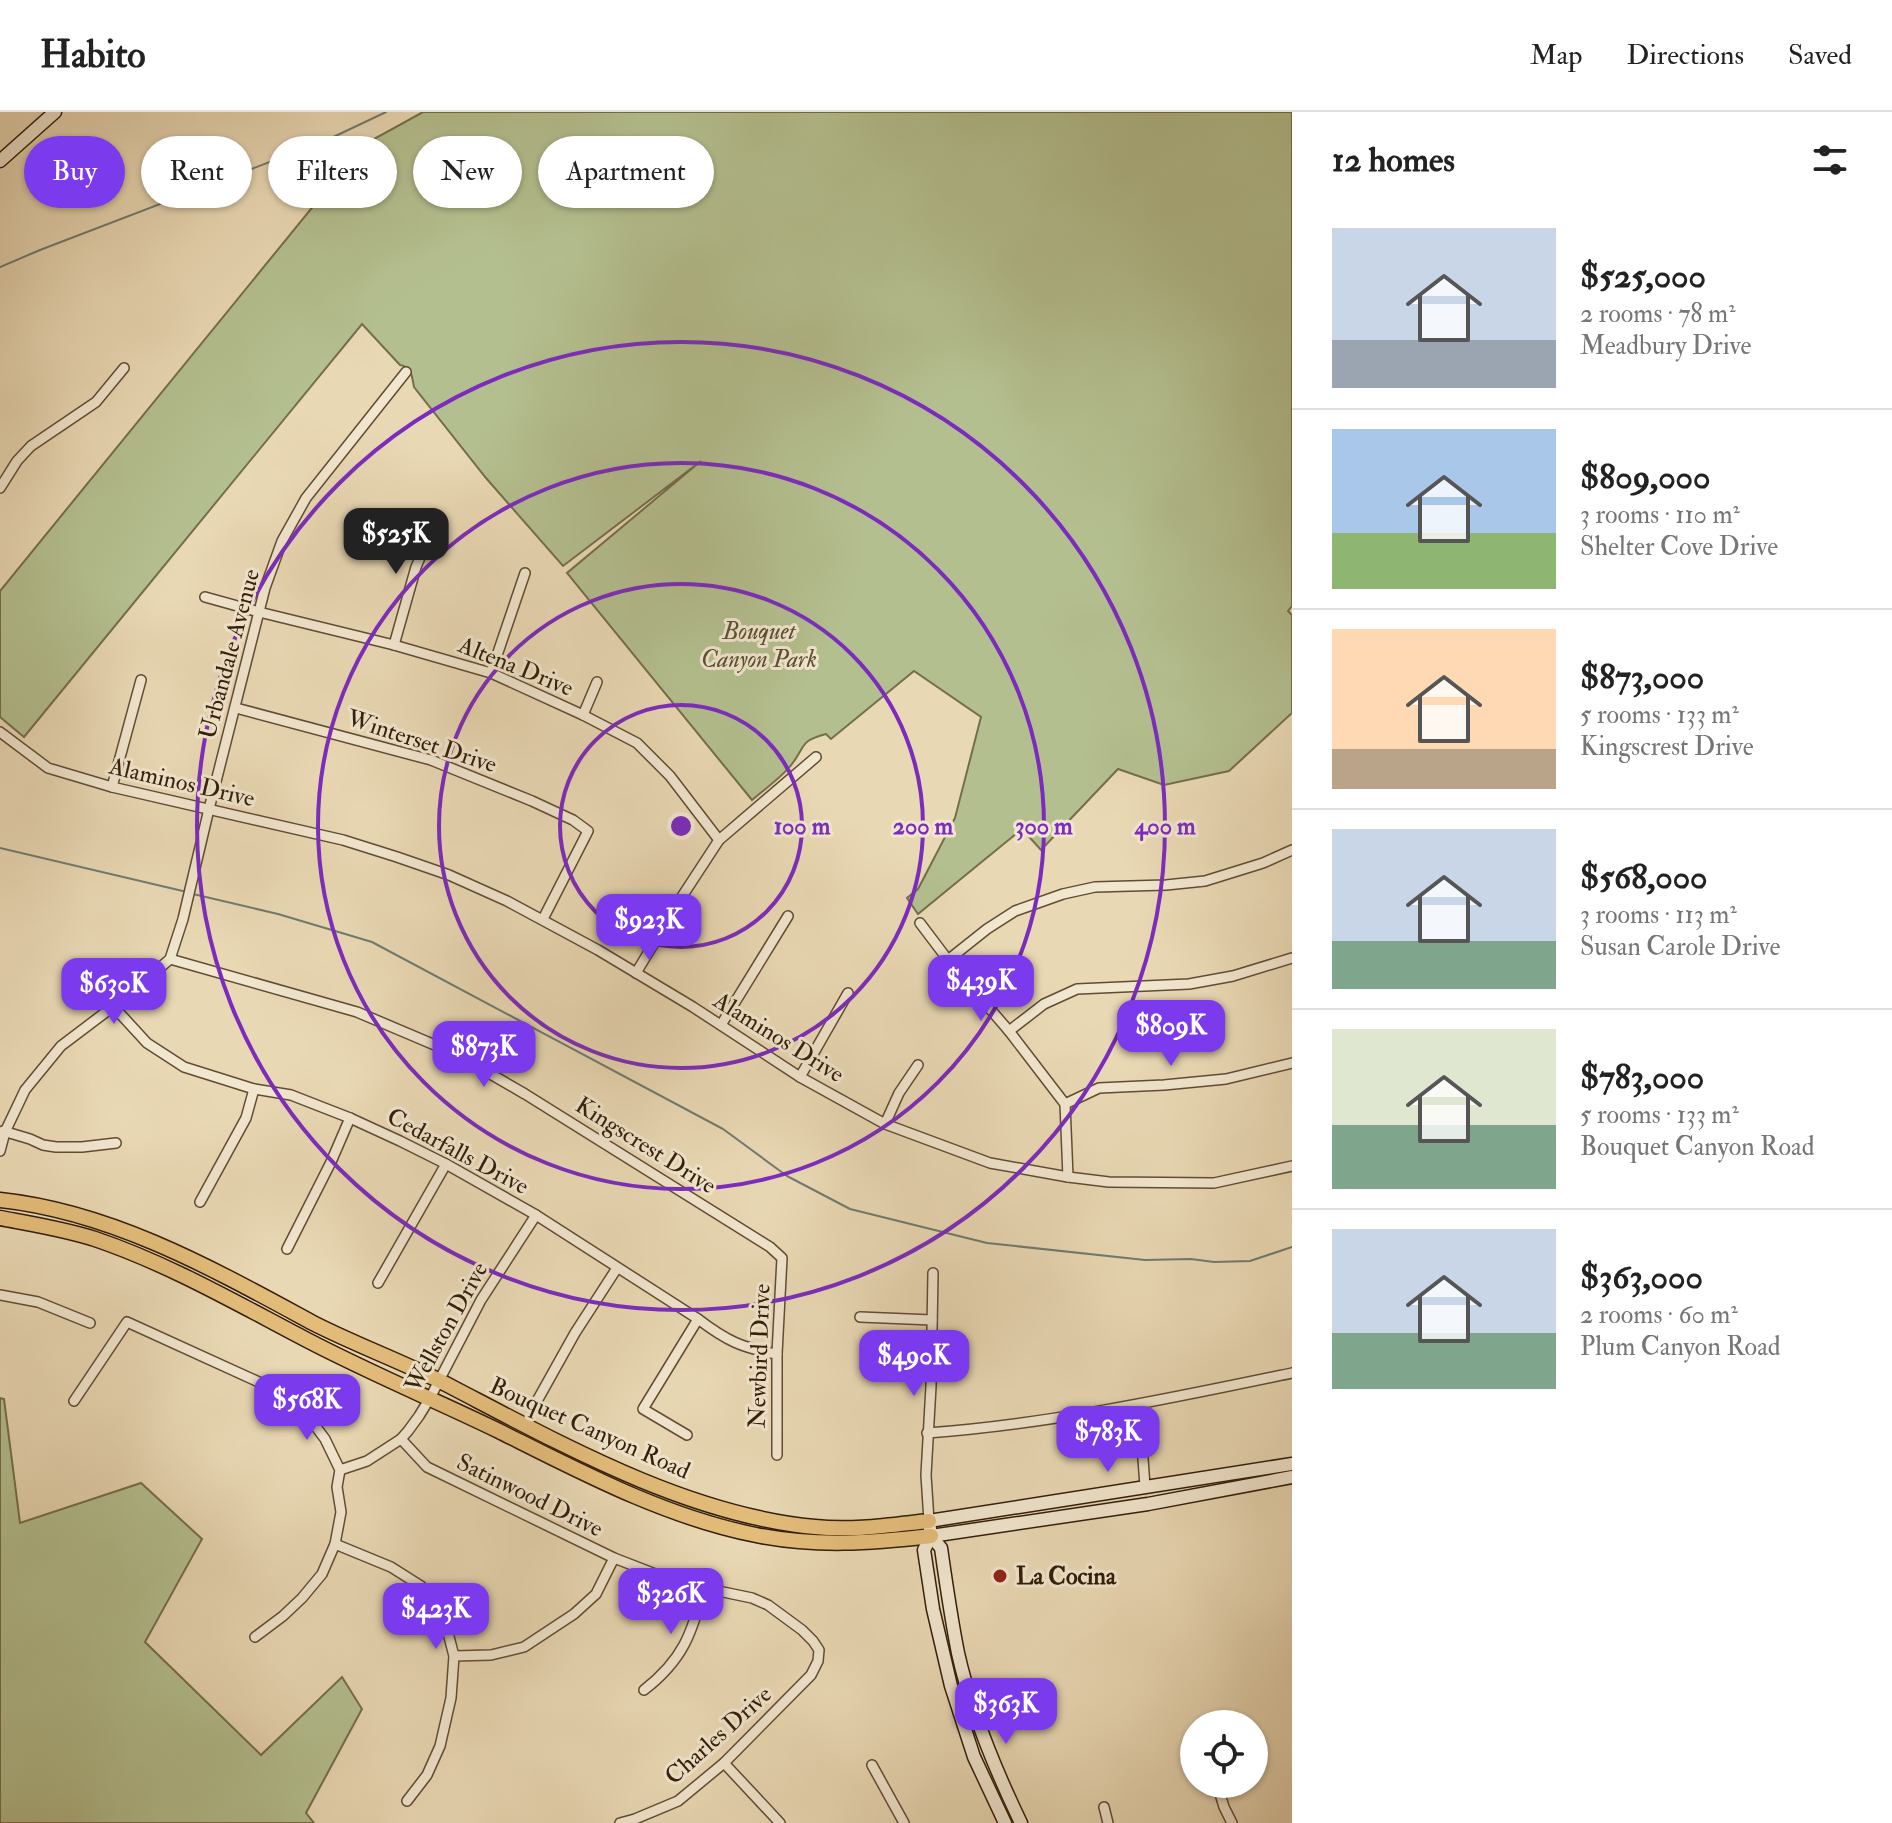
<!DOCTYPE html>
<html lang="en">
<head>
<meta charset="utf-8">
<style>
	:root { --surface:#fff; --page:#f2f2f2; --text:#222; --muted:#767676; --line:#e0e0e0; --accent:#7c3aed }
	body { margin:0; font-family:"IM FELL Double Pica",serif; background:var(--page); color:var(--text); height:100vh; display:flex; flex-direction:column; font-size:30px; white-space:nowrap }
	* { box-sizing:border-box; margin:0 }
	p { font-size:26px; color:var(--muted) }
	.icon { flex:none; width:44px; height:44px; fill:none; stroke:currentColor; stroke-width:2; stroke-linecap:round; stroke-linejoin:round }
	.map { position:relative; flex:1; overflow:hidden }
	.drawer { display:flex; flex-direction:column; background:var(--surface); width:600px }
	.drawer>* { flex:none }
	.hud { position:absolute; left:24px; top:24px; width:760px; height:72px; display:flex; gap:16px }
	.fabs { position:absolute; left:1180px; top:1598px; display:grid; gap:16px }
	.fabs a { display:grid; place-items:center; width:88px; height:88px; border-radius:50%; background:var(--surface); box-shadow:0 2px 6px #0004; font-size:40px }
	.price { position:absolute; translate:-50% -68px; padding:0 18px; border-radius:16px; background:var(--accent); color:#fff; font-size:26px; line-height:52px; filter:drop-shadow(0 2px 4px #0008) }
	.price::after { content:''; position:absolute; left:50%; top:48px; width:24px; height:18px; margin-left:-12px; background:inherit; clip-path:polygon(0 0,100% 0,50% 100%) }
	.price.selected { background:#222; color:#fff }
	ul { padding:0; list-style:none }
	li { display:flex; align-items:center; gap:24px; height:200px; padding:0 40px }
	li+li { border-top:2px solid var(--line) }
	li span { display:grid; place-items:center; flex:none; width:224px; height:160px; border-radius:0px; color:#555 }
	li>.icon { margin-inline-start:auto }
	span .icon { width:96px; height:96px; fill:#fffc; stroke-width:1 }
	li b { font-size:34px }
	h2 { display:flex; justify-content:space-between; align-items:center; height:96px; padding:0 40px; font-size:34px }
	.pill { padding:0 28px; border-radius:36px; background:var(--surface); box-shadow:0 2px 6px #0004; font-size:28px; line-height:72px }
	.pill.selected { background:var(--accent); color:#fff }
	header { display:flex; align-items:center; gap:48px; box-sizing:border-box; height:112px; padding:0 40px; background:var(--surface); border-bottom:2px solid var(--line) }
	header strong { font-size:38px }
	nav { display:flex; gap:44px; margin-inline-start:auto; font-size:28px }
	main { display:flex; flex:1; min-height:0 }
	.map>svg:first-child { display:block }
</style>
</head>
<body>
<header>
<strong>Habito</strong>
<nav><a>Map</a><a>Directions</a><a>Saved</a></nav>
</header>
<main>
<div class="map">
<svg width="1292" height="1711" viewBox="0 0 1292 1711">
	<rect width="100%" height="100%" fill="#e9d8b4"/>
	<filter id="stains"><feTurbulence type="fractalNoise" baseFrequency=".0025" numOctaves="4"/><feColorMatrix values="0 0 0 0 .2 0 0 0 0 .09 0 0 0 0 .02 0 0 0 .5 -.17"/></filter>
	<radialGradient id="worn" r=".72"><stop offset=".6" stop-color="#630" stop-opacity="0"/><stop offset="1" stop-color="#630" stop-opacity=".3"/></radialGradient>
	<g fill="#b4bf8f" stroke="#736e4c" stroke-width="2">
		<path d="M423,0H1292V494L1288,499L1292,503V601L1229,659L1164,673L1118,657L1041,738L1022,717L918,802L907,786L918,777L955,706L981,605L914,559L831,627L826,622C800,629 806,633 792,652C782,665 765,677 752,688L567,461L701,349L563,454L486,366L414,275C412,265 412,255 400,253L362,212L24,625L0,605V479L363,33Z"/>
		<path d="M0,1286L4,1287L20,1411L141,1371L202,1427L145,1530L261,1643L342,1565L362,1597L306,1701L314,1711H0Z"/>
	</g>
	<g fill="none" stroke-linecap="round" stroke-linejoin="round">
		<g stroke="#707b6f" stroke-width="2">
			<path d="M0,155L40,138L327,28L386,0"/>
			<path d="M0,736L187,780"/>
			<path d="M193,782L278,802L372,830L723,1017L787,1064L850,1097L987,1131L1145,1148L1191,1147L1214,1150L1250,1149L1292,1135"/>
		</g>
		<g stroke="#604c33" stroke-width="12">
			<g id="street">
				<path d="M0,376L17,349L31,334L96,290L124,256"/>
				<path d="M205,485L259,500L394,533L491,561L583,603L637,631L670,664L719,728"/>
				<path d="M394,533L416,455L436,408"/>
				<path d="M491,561L525,461"/>
				<path d="M236,596L431,648L532,689L573,708L588,719L543,807"/>
				<path d="M583,603L597,570"/>
				<path d="M0,620L48,656L112,675L343,728L397,745L449,763L507,789L598,838L693,895L800,965L885,1012L990,1051L1068,1065L1109,1070L1214,1071L1292,1054"/>
				<path d="M112,675L141,568"/>
				<path d="M920,811L948,848L1009,919L1065,992L1068,1065"/>
				<path d="M170,847L357,900L456,942L525,982L770,1135L782,1146L777,1242V1343"/>
				<path d="M948,848L987,817L1015,799L1063,782L1095,775L1166,773L1205,769L1263,751L1292,738"/>
				<path d="M636,861L683,783L719,728L816,645"/>
				<path d="M113,894L147,931L184,955L254,977L291,983L350,1006L400,1029L446,1052L536,1103L698,1207C727,1229 742,1236 777,1242"/>
				<path d="M721,913L788,804"/>
				<path d="M1009,919L1044,892L1077,877L1189,872L1233,864L1292,846"/>
				<path d="M800,965L848,881"/>
				<path d="M1065,992L1099,976L1164,973L1226,967L1292,951"/>
				<path d="M885,1012L899,981L918,953"/>
				<path d="M3,1019L30,1027L43,1033L56,1035H82L116,1031"/>
				<path d="M0,1039L5,1020L25,978L61,934L131,881L170,847L183,807L209,697L265,476L282,429L306,386L406,260"/>
				<path d="M200,1090L246,1006L254,977"/>
				<path d="M287,1137L331,1050L350,1006"/>
				<path d="M378,1171L446,1052"/>
				<path d="M0,1183L38,1190L90,1211"/>
				<path d="M860,1205L932,1208"/>
				<path d="M74,1289L127,1210L261,1271L302,1296L325,1327L340,1358L337,1375L341,1400L335,1432L322,1462L302,1486L283,1504L255,1525"/>
				<path d="M537,1289L575,1221L617,1156"/>
				<path d="M1139,1293L1145,1374"/>
				<path d="M927,1321C1050,1312 1172,1286 1292,1261"/>
				<path d="M687,1323L643,1297L698,1207"/>
				<path d="M401,1327L427,1355L614,1446L658,1463L704,1476L752,1486L768,1493L802,1518L813,1529L819,1538L818,1549L811,1563L724,1651L678,1689L635,1707L620,1711"/>
				<path d="M340,1358L367,1349L401,1327L408,1319L419,1304L430,1286L481,1188L536,1103"/>
				<path d="M929,1409L926,1363L931,1274L933,1161"/>
				<path d="M335,1432L391,1455L421,1474L442,1498L454,1544L451,1586L440,1634L427,1663L407,1689"/>
				<path d="M454,1544L491,1543L524,1535L574,1502L596,1482L614,1446"/>
				<path d="M644,1578C683,1548 692,1521 704,1476"/>
				<path d="M724,1651L780,1711"/>
				<path d="M872,1653L904,1711"/>
				<path d="M1217,1672L1224,1695L1232,1711"/>
				<path d="M1104,1695L1108,1711"/>
			</g>
		</g>
		<g stroke="#321e08" stroke-width="15">
			<g id="secondary">
				<path d="M0,49L55,0"/>
				<path d="M931,1424L1148,1392L1292,1365"/>
				<path d="M931,1424L941,1436C946,1471 951,1506 958,1541C971,1600 995,1657 1021,1711"/>
				<path d="M1005,1711L974,1645L951,1574L933,1497L924,1438L931,1424L929,1409L1292,1352"/>
			</g>
		</g>
		<g stroke="#321e08" stroke-width="17">
			<g id="primary">
				<path d="M0,1088C113,1100 215,1158 313,1211C354,1232 398,1248 440,1269C554,1328 684,1403 815,1415C853,1419 891,1413 929,1409"/>
				<path d="M0,1106C32,1112 64,1117 95,1127C169,1152 238,1192 307,1228C370,1261 435,1288 499,1319C581,1360 665,1405 756,1423C816,1435 871,1431 931,1424"/>
			</g>
		</g>
		<use href="#street" stroke="#f1e6ce" stroke-width="9"/>
		<use href="#secondary" stroke="#f1e6ce" stroke-width="12"/>
		<use href="#primary" stroke="#e4bc7a" stroke-width="14"/>
	</g>
	<g fill="none" stroke="#7b2cbf" stroke-width="4">
		<circle cx="681" cy="714" r="121"/>
		<circle cx="681" cy="714" r="242"/>
		<circle cx="681" cy="714" r="363"/>
		<circle cx="681" cy="714" r="484"/>
	</g>
	<circle fill="#8f2418" stroke="#f1e6ce" stroke-width="3" cx="1000" cy="1464" r="8"/>
	<g text-anchor="middle" stroke-width="6" stroke-linejoin="round" paint-order="stroke">
		<g font-size="24" font-style="italic" fill="#594e30" stroke="#f1e6ce">
			<text x="759" y="527">Bouquet<tspan x="759" dy="28">Canyon Park</tspan></text>
		</g>
		<g font-size="24" fill="#321e08" stroke="#f1e6ce">
			<text transform="translate(229 542) rotate(-75)" y="8">Urbandale Avenue</text>
			<text transform="translate(516 554) rotate(22)" y="8">Altena Drive</text>
			<text transform="translate(422 629) rotate(18)" y="8">Winterset Drive</text>
			<text transform="translate(182 670) rotate(13)" y="8">Alaminos Drive</text>
			<text transform="translate(779 925) rotate(32)" y="8">Alaminos Drive</text>
			<text transform="translate(646 1033) rotate(32)" y="8">Kingscrest Drive</text>
			<text transform="translate(458 1039) rotate(28)" y="8">Cedarfalls Drive</text>
			<text transform="translate(446 1215) rotate(-61)" y="8">Wellston Drive</text>
			<text transform="translate(759 1244) rotate(-88)" y="8">Newbird Drive</text>
			<text transform="translate(590 1316) rotate(24)" y="8">Bouquet Canyon Road</text>
			<text transform="translate(530 1383) rotate(26)" y="8">Satinwood Drive</text>
			<text transform="translate(718 1623) rotate(-42)" y="8">Charles Drive</text>
		</g>
		<g font-size="24" font-weight="bold" fill="#321e08" stroke="#f1e6ce" text-anchor="start">
			<text x="1016" y="1472">La Cocina</text>
		</g>
	</g>
	<circle cx="681" cy="714" r="12" fill="#7b2cbf" stroke="#f1e6ce" stroke-width="4"/>
	<g font-size="24" text-anchor="middle" font-weight="bold" fill="#7b2cbf" stroke="#f1e6ce" stroke-width="6" stroke-linejoin="round" paint-order="stroke">
		<text x="802" y="722">100 m</text>
		<text x="923" y="722">200 m</text>
		<text x="1044" y="722">300 m</text>
		<text x="1165" y="722">400 m</text>
	</g>
	<rect width="100%" height="100%" filter="url(#stains)"/>
	<rect width="100%" height="100%" fill="url(#worn)"/>
</svg>
<div class="fabs">
<a><svg class="icon" aria-label="locate" viewBox="0 0 24 24"><circle cx="12" cy="12" r="6"/><path d="M12 2v4M12 18v4M2 12h4M18 12h4"/></svg></a>
</div>
<b class="price selected" style="left:396px;top:464px">$525K</b>
<b class="price" style="left:649px;top:850px">$923K</b>
<b class="price" style="left:981px;top:911px">$439K</b>
<b class="price" style="left:114px;top:914px">$630K</b>
<b class="price" style="left:1171px;top:956px">$809K</b>
<b class="price" style="left:484px;top:977px">$873K</b>
<b class="price" style="left:914px;top:1286px">$490K</b>
<b class="price" style="left:307px;top:1330px">$568K</b>
<b class="price" style="left:1108px;top:1362px">$783K</b>
<b class="price" style="left:671px;top:1524px">$326K</b>
<b class="price" style="left:436px;top:1539px">$423K</b>
<b class="price" style="left:1006px;top:1634px">$363K</b>
<div class="hud">
<a class="pill selected">Buy</a>
<a class="pill">Rent</a>
<a class="pill">Filters</a>
<a class="pill">New</a>
<a class="pill">Apartment</a>
</div>
</div>
<section class="drawer">
<h2>12 homes<svg class="icon" aria-label="filters" viewBox="0 0 24 24"><path d="M4 7h16M4 17h16"/><circle cx="9" cy="7" r="2"/><circle cx="15" cy="17" r="2"/></svg></h2>
<ul>
<li><span style="background:linear-gradient(#c9d6e8 70%,#9aa5b1 0)"><svg class="icon" aria-label="home" viewBox="0 0 24 24"><path d="M3 11l9-7 9 7M6 9v11h12V9"/></svg></span><div><b>$525,000</b><p>2 rooms · 78 m²</p><p>Meadbury Drive</p></div></li>
<li><span style="background:linear-gradient(#a9c7e8 65%,#8fb573 0)"><svg class="icon" aria-label="home" viewBox="0 0 24 24"><path d="M3 11l9-7 9 7M6 9v11h12V9"/></svg></span><div><b>$809,000</b><p>3 rooms · 110 m²</p><p>Shelter Cove Drive</p></div></li>
<li><span style="background:linear-gradient(#ffd9b3 75%,#b9a48a 0)"><svg class="icon" aria-label="home" viewBox="0 0 24 24"><path d="M3 11l9-7 9 7M6 9v11h12V9"/></svg></span><div><b>$873,000</b><p>5 rooms · 133 m²</p><p>Kingscrest Drive</p></div></li>
<li><span style="background:linear-gradient(#c9d6e8 70%,#7fa58c 0)"><svg class="icon" aria-label="home" viewBox="0 0 24 24"><path d="M3 11l9-7 9 7M6 9v11h12V9"/></svg></span><div><b>$568,000</b><p>3 rooms · 113 m²</p><p>Susan Carole Drive</p></div></li>
<li><span style="background:linear-gradient(#dfe7d0 60%,#7fa58c 0)"><svg class="icon" aria-label="home" viewBox="0 0 24 24"><path d="M3 11l9-7 9 7M6 9v11h12V9"/></svg></span><div><b>$783,000</b><p>5 rooms · 133 m²</p><p>Bouquet Canyon Road</p></div></li>
<li><span style="background:linear-gradient(#c9d6e8 65%,#7fa58c 0)"><svg class="icon" aria-label="home" viewBox="0 0 24 24"><path d="M3 11l9-7 9 7M6 9v11h12V9"/></svg></span><div><b>$363,000</b><p>2 rooms · 60 m²</p><p>Plum Canyon Road</p></div></li>
</ul>
</section>
</main>
</body>
</html>
